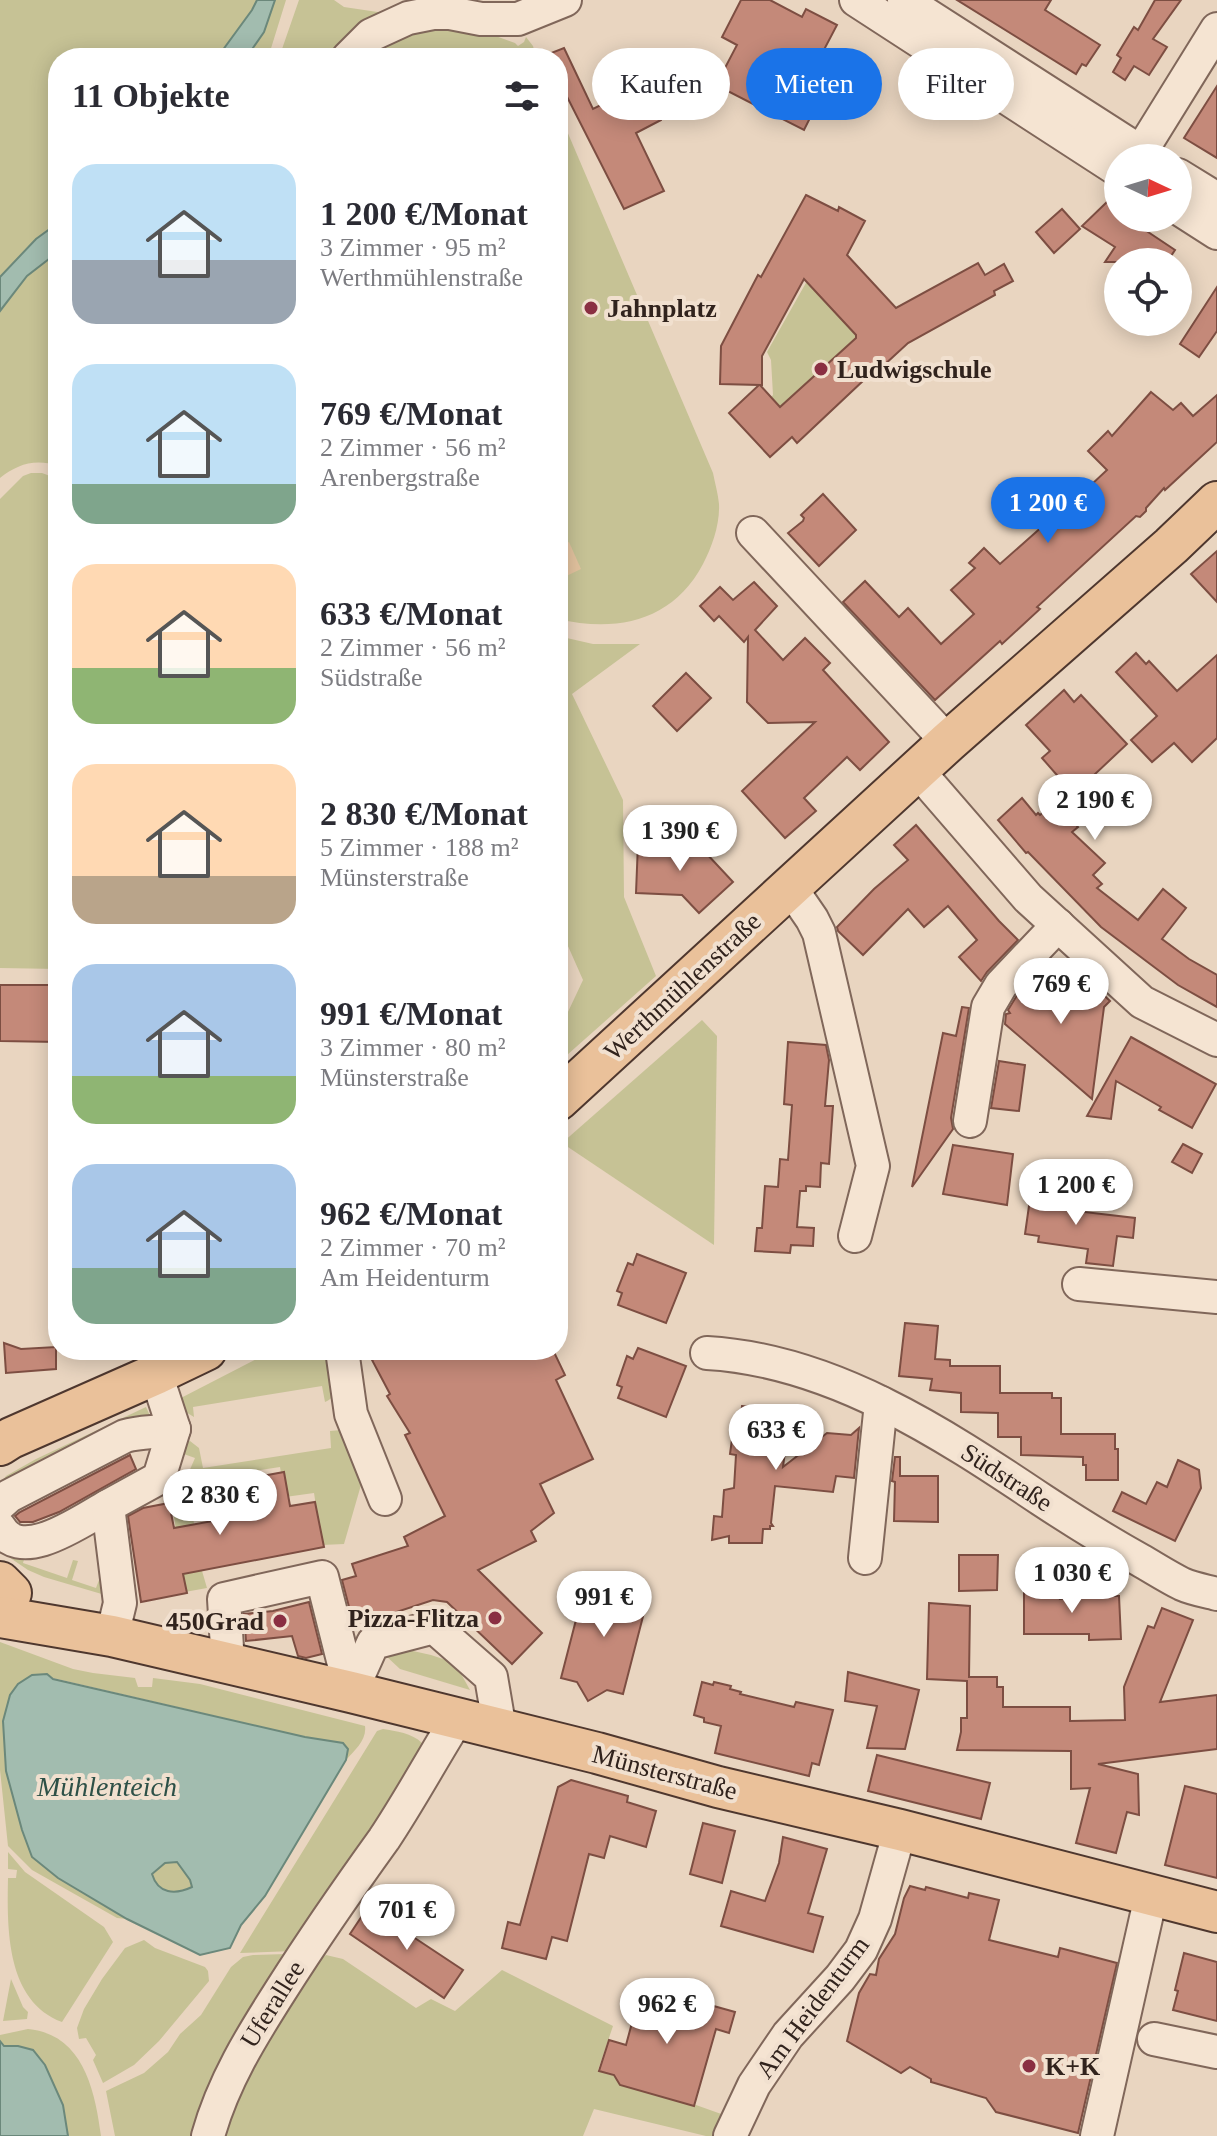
<!DOCTYPE html>
<html lang="de">
<head>
<meta charset="utf-8">
<style>
	:root { --surface:#fff; --page:#f2f2f3; --text:#2b2b33; --muted:#7c7c81; --accent:#1a73e8 }
	body { margin:0; font-family:Georgia,serif; background:var(--page); color:var(--text); height:100vh; display:flex; flex-direction:column; font-size:30px; white-space:nowrap }
	* { box-sizing:border-box; margin:0 }
	p { font-size:26px; color:var(--muted) }
	.icon { flex:none; width:44px; height:44px; fill:none; stroke:currentColor; stroke-width:2; stroke-linecap:round; stroke-linejoin:round }
	.map { position:relative; flex:1; overflow:hidden }
	.panel { position:absolute; left:48px; top:48px; width:520px; height:1312px; display:flex; flex-direction:column; background:var(--surface); border-radius:32px; box-shadow:0 4px 20px #0003 }
	.panel>* { flex:none }
	.guide { position:absolute; left:592px; top:48px; width:504px; height:72px; display:flex; gap:16px }
	.needle { width:52px; rotate:94deg }
	.fabs { position:absolute; left:1104px; top:144px; display:grid; gap:16px }
	.fabs a { display:grid; place-items:center; width:88px; height:88px; border-radius:50%; background:var(--surface); box-shadow:0 4px 20px #0003; font-size:40px }
	.price { position:absolute; translate:-50% -68px; padding:0 18px; border-radius:28px; background:#fff; color:#222; font-size:26px; line-height:52px; filter:drop-shadow(0 2px 4px #0008) }
	.price::after { content:''; position:absolute; left:50%; top:48px; width:24px; height:18px; margin-left:-12px; background:inherit; clip-path:polygon(0 0,100% 0,50% 100%) }
	.price.on { background:var(--accent); color:#fff }
	ul { padding:0; list-style:none }
	li { display:flex; align-items:center; gap:24px; height:200px; padding:0 24px }
	li span { display:grid; place-items:center; flex:none; width:224px; height:160px; border-radius:24px; color:#555 }
	li>.icon { margin-inline-start:auto }
	span .icon { width:96px; height:96px; fill:#fffc; stroke-width:1 }
	li b { font-size:34px }
	h2 { display:flex; justify-content:space-between; align-items:center; height:96px; padding:0 24px; font-size:34px }
	.pill { padding:0 28px; border-radius:36px; background:var(--surface); box-shadow:0 4px 20px #0003; font-size:28px; line-height:72px }
	.pill.on { background:var(--accent); color:#fff }
	.map>svg:first-child { display:block }
</style>
</head>
<body>
<div class="map">
<svg width="1217" height="2136" viewBox="0 0 1217 2136">
	<rect width="100%" height="100%" fill="#e9d5c0"/>
	<g fill="#c6c295">
		<path d="M0,0H257L252,10L242,58H58V466C36,458 17,464 0,478Z"/>
		<path d="M275,0H286L268,58H246L263,34Z"/>
		<path d="M299,0H334L344,7L391,14L337,58H282V49Z"/>
		<path d="M434,24L482,31L515,43L518,46L524,42L526,37L533,46L536,58H359Z"/>
		<path d="M558,110L713,473C715,483 718,494 719,504C720,524 712,547 703,564C673,621 617,633 558,619Z"/>
		<path d="M807,281L856,335V338L780,407L771,397L773,395L771,360L767,352Z"/>
		<path d="M31,473H42L58,479V969L0,968V499L23,476Z"/>
		<path d="M558,636L593,644H640L572,694L623,800L624,897L656,976L558,1063V1023L567,1014L583,980L560,928L558,910Z"/>
		<path d="M702,1020L717,1036L714,1245L562,1143Z"/>
		<path d="M274,1350H325C333,1366 348,1392 325,1402L322,1386L193,1407L194,1417L184,1411L177,1400Z"/>
		<path d="M146,1407L151,1418L0,1484L6,1476L36,1459Z"/>
		<path d="M341,1430L361,1485L344,1544L322,1545L314,1493L285,1497L280,1467L235,1474L240,1509L193,1517L200,1564L207,1588L185,1592L172,1503L179,1504L185,1481L195,1458L181,1453L185,1443L190,1441L199,1448L203,1468L331,1448L330,1431Z"/>
		<path d="M0,1540L27,1549L23,1563L67,1578L73,1560L78,1561L72,1580L96,1588L102,1572L105,1595L44,1577L28,1570L0,1551Z"/>
		<path d="M0,1642L73,1669L93,1673L135,1678L138,1687H152L153,1678L200,1684L365,1726C367,1740 355,1750 346,1760L348,1749L343,1743L305,1737L53,1678L3,1721L6,1770L22,1830L32,1856L58,1878L127,1919L117,1918L32,1870L8,1846L0,1770Z"/>
		<path d="M404,1649L431,1655L455,1663L470,1690L400,1669L385,1655Z"/>
		<path d="M383,1729C396,1731 412,1733 422,1743L421,1758L294,1951L240,1953L377,1731Z"/>
		<path d="M8,1852L25,1872L104,1927L113,1942L62,2022C6,2001 7,1929 8,1878H16L17,1870L8,1869Z"/>
		<path d="M177,1862L190,1880L192,1887C175,1895 159,1894 152,1875L165,1863Z"/>
		<path d="M144,1940L155,1948L205,1967L208,1971L209,1981L159,2041L134,2065L103,2083L93,2060L96,2055L86,2038L79,2039L77,2028L84,2009L102,1979L125,1948Z"/>
		<path d="M287,1954L195,2136H115L106,2091L144,2073L168,2052L180,2034L201,2015L231,1967L243,1957L253,1955Z"/>
		<path d="M326,1955L343,1959L416,2008L431,1999L455,2011L502,1970L613,2026L598,2070L724,2115L715,2136H706L594,2109L583,2136H221L253,2056L313,1965Z"/>
		<path d="M11,1979L23,2007L28,2012L27,2019L3,2021Z"/>
		<path d="M28,2029C83,2034 95,2090 101,2136H68L63,2105L18,2046H4L0,2041V2035Z"/>
	</g>
	<path fill="#e3c39f" d="M569,542L581,569L558,580V547Z"/>
	<g fill="#a2bcaf" stroke="#6b887b" stroke-width="2" fill-rule="evenodd">
		<path d="M257,0H275L264,32L246,58H217L252,10Z"/>
		<path d="M58,223V252L27,276L0,311V277L36,239Z"/>
		<path d="M47,1674L53,1679L305,1737L343,1743L348,1749L346,1760L265,1896L241,1925L230,1948L200,1955L127,1919L58,1878L32,1857L22,1830L6,1771L3,1721L10,1695L18,1684L32,1675ZM177,1862L190,1880L192,1887C175,1895 158,1894 152,1874L165,1863Z"/>
		<path d="M0,2041L4,2046H18L33,2050L45,2065L63,2105L68,2136H0Z"/>
	</g>
	<g fill="#c48979" stroke="#7d4e42" stroke-width="2" fill-rule="evenodd">
		<path d="M741,0H770L802,17L806,9L837,25L797,101L814,110L804,130L716,85L737,45L722,37Z"/>
		<path d="M957,0H1051L1045,10L1100,45L1086,66L1082,64L1076,74Z"/>
		<path d="M1155,0H1181L1153,39L1167,47L1149,75L1134,66L1125,80L1113,72L1121,58L1117,55L1134,27L1138,30Z"/>
		<path d="M564,48L593,109L645,83L655,104L662,111L661,120L636,133L664,191L624,209L558,79V58H547L546,55Z"/>
		<path d="M1217,86V158L1184,138Z"/>
		<path d="M806,195L838,211L839,207L865,221L847,255L896,308L978,263L985,275L1004,264L1013,281L994,291L995,295L908,343L883,366L881,364L797,443L792,437L770,457L729,413L759,385L720,384L721,346L758,275L761,277ZM804,279L856,335V338L780,407L760,385H762V356Z"/>
		<path d="M1109,200L1118,210V218H1127L1175,250L1167,262H1105L1115,247L1082,226Z"/>
		<path d="M1062,209L1080,229L1054,253L1036,232Z"/>
		<path d="M1217,287V331L1199,357L1180,344Z"/>
		<path d="M1151,392L1173,410L1181,403L1193,416L1217,395V442L1165,490L1164,488L1146,508V511L1140,517L1136,516L1037,607L1040,609L1002,644L1000,641L935,700L843,602L865,581L899,617L908,608L941,644L974,614L951,590L975,568L969,563L984,548L1000,564L1053,517L1040,503L1057,487L1074,501L1107,470L1088,451L1108,431L1112,436Z"/>
		<path d="M823,494L856,530L819,566L788,533L803,521L804,518L801,515Z"/>
		<path d="M1217,551V602L1191,574Z"/>
		<path d="M754,582L777,606L755,630L783,660L805,638L830,663L823,670L889,742L860,770L847,757L804,798L816,811L785,838L742,791L815,722L768,723L747,702L748,637L744,642L719,616L714,621L700,606L720,587L733,600Z"/>
		<path d="M1136,653L1146,664L1149,661L1177,691L1217,655V738L1192,762L1174,743L1152,762L1131,740L1157,716L1116,672Z"/>
		<path d="M686,673L711,698L677,731L653,706Z"/>
		<path d="M1064,690L1074,702L1081,695L1127,744L1077,791L1086,801L1069,816L1078,827L1072,832L1105,863L1093,875L1102,884L1097,888L1138,920L1163,889L1186,908L1162,939L1189,959L1217,975V1007L1178,985L1101,927L1028,852L1026,853L998,820L1022,798L1036,815L1038,813L1040,815L1070,790L1042,758L1050,751L1026,725Z"/>
		<path d="M916,825L999,921L1018,940L987,972L981,981L959,957L977,940L948,906L924,927L908,909L863,955L838,931L837,927L874,889L908,860L894,845Z"/>
		<path d="M691,837L733,882L699,913L682,895L636,893L638,843L684,845Z"/>
		<path d="M1043,968L1073,994L1087,979L1110,1001L1104,1007L1092,1099L1005,1024L1006,1014L1010,1013L1008,1010L1016,997Z"/>
		<path d="M0,985H58V1042L0,1041Z"/>
		<path d="M962,1007L969,1008L951,1118L953,1129L912,1187L943,1033L956,1036Z"/>
		<path d="M1131,1037L1216,1084L1192,1128L1159,1110L1161,1107L1116,1081L1111,1119L1087,1116Z"/>
		<path d="M788,1042L826,1045L829,1060L825,1106H833L829,1164L821,1163L820,1187L806,1186V1191H800L797,1227L814,1228L813,1246L791,1245L790,1253L755,1251L757,1228H762L765,1186L778,1187L780,1159L788,1160L792,1105L784,1104Z"/>
		<path d="M999,1061L1025,1065L1019,1111L991,1108Z"/>
		<path d="M1183,1144L1202,1154L1192,1173L1172,1162Z"/>
		<path d="M953,1145L1013,1154L1007,1205L943,1194Z"/>
		<path d="M1046,1188L1070,1191L1067,1210L1135,1218L1133,1238L1117,1236L1113,1266L1086,1263L1088,1249L1038,1242L1039,1236L1025,1234L1031,1192L1045,1194Z"/>
		<path d="M637,1254L686,1273L666,1323L618,1305L622,1293L617,1291L624,1273L628,1263L633,1265Z"/>
		<path d="M905,1323L938,1326L935,1359L950,1360V1366H1000V1393H1052V1398H1061V1434H1115V1449H1118V1480H1086V1465H1083V1457L1021,1455V1437H998V1413L961,1412V1393L930,1390L932,1379L899,1376Z"/>
		<path d="M4,1343L21,1349L56,1347V1369L6,1373Z"/>
		<path d="M638,1348L686,1366L666,1417L618,1398L622,1387L617,1385L627,1356L633,1359Z"/>
		<path d="M392,1350H553L565,1375L556,1380L593,1459L540,1484L554,1513L531,1531L536,1541L478,1570L542,1633L512,1664L447,1602L433,1600L354,1626L342,1580L356,1576L352,1564L408,1546L404,1537L445,1516L405,1435L410,1433L387,1396L390,1394L372,1360Z"/>
		<path d="M742,1406L790,1412L783,1467L827,1433L851,1435L859,1428L854,1478L836,1476L833,1492L775,1486L771,1523L773,1526H770V1529H763L762,1543H729V1536L712,1540L714,1516L722,1517L724,1490L734,1488L736,1455L730,1454L733,1432L739,1433Z"/>
		<path d="M130,1455L136,1469L59,1512L33,1522H20L15,1516L20,1512Z"/>
		<path d="M895,1457H900V1476H938V1522L894,1521L895,1482L892,1481Z"/>
		<path d="M1178,1460L1199,1470L1201,1488L1175,1541L1113,1511L1122,1492L1146,1504L1157,1482L1167,1487Z"/>
		<path d="M284,1472L290,1506L315,1502L324,1547L183,1574L187,1593L141,1602L128,1516L143,1508L169,1503L174,1528L246,1515L240,1480Z"/>
		<path d="M959,1555H998L997,1590L959,1591Z"/>
		<path d="M610,1575L630,1580L626,1595L647,1601L623,1694L607,1690L588,1701L577,1682L561,1678L585,1585L606,1590Z"/>
		<path d="M1024,1590H1061L1060,1599L1097,1596L1103,1590L1110,1596H1119L1121,1639L1089,1640V1634H1024Z"/>
		<path d="M309,1602L322,1654L306,1658L298,1656L292,1636L246,1641L244,1614L273,1611Z"/>
		<path d="M929,1603L970,1606L969,1677H997V1687H1003V1707H1070V1721L1125,1720L1124,1687L1148,1626L1154,1628L1162,1608L1193,1620L1160,1702L1217,1695V1749L1098,1764L1138,1774L1139,1815L1127,1812L1116,1853L1076,1843L1090,1788L1071,1789V1751L957,1750L961,1732V1718H967V1681L927,1679Z"/>
		<path d="M848,1672L919,1690L905,1749L867,1748L877,1706L845,1701Z"/>
		<path d="M702,1682L713,1685L714,1682L731,1686L730,1689L741,1692L740,1694L794,1707L796,1702L833,1710L819,1765L812,1763L809,1776L715,1753L721,1726L704,1722V1718L694,1715Z"/>
		<path d="M877,1755L990,1783L981,1819L868,1791Z"/>
		<path d="M571,1780L628,1796L627,1802L656,1811L646,1847L610,1836L604,1858L589,1854L567,1941L552,1937L546,1959L502,1948L508,1922L520,1925L558,1787Z"/>
		<path d="M1185,1786L1217,1794V1878L1165,1865Z"/>
		<path d="M703,1823L735,1831L722,1883L690,1874Z"/>
		<path d="M783,1837L827,1849L808,1913L823,1917L813,1952L721,1926L731,1891L765,1901L779,1863Z"/>
		<path d="M910,1886L925,1890L926,1887L968,1898L969,1893L999,1900L989,1940L1058,1957L1060,1948L1117,1963L1078,2133L996,2112L986,2098L931,2082V2079L910,2067L901,2073L847,2041L859,1993L870,1974L876,1975L879,1959L895,1934L904,1898Z"/>
		<path d="M368,1907L463,1970L444,1998L350,1934Z"/>
		<path d="M1184,1953L1217,1962V2021L1173,2010L1178,1991L1175,1990Z"/>
		<path d="M642,1986L735,2012L729,2033L716,2029L694,2106L620,2085L614,2075L599,2071L609,2040L626,2045Z"/>
	</g>
	<g fill="none" stroke-linecap="round" stroke-linejoin="round">
		<g stroke="#80675a" stroke-width="36">
			<g id="minor">
				<path d="M856,0L1118,170"/>
				<path d="M904,0L1150,158"/>
				<path d="M348,58L371,35L408,18L433,13H450L481,19H518L565,0"/>
				<path d="M1137,158L1217,29"/>
				<path d="M1178,175L1217,199"/>
				<path d="M1178,208L1217,233"/>
				<path d="M753,533L948,742"/>
				<path d="M918,771L1028,898L1142,1002L1217,1040"/>
				<path d="M790,887L812,919L819,933L873,1166L855,1236"/>
				<path d="M970,1121L988,1007L1001,985L1058,925"/>
				<path d="M1079,1284L1217,1297"/>
				<path d="M342,1350L351,1414L385,1499"/>
				<path d="M707,1353C831,1360 942,1433 1042,1500C1074,1521 1106,1541 1140,1560C1154,1568 1168,1577 1182,1584C1193,1589 1206,1591 1217,1594"/>
				<path d="M0,1504L9,1496L125,1436C142,1431 158,1433 174,1429"/>
				<path d="M0,1528C21,1565 82,1520 108,1506"/>
				<path d="M865,1558L881,1403"/>
				<path d="M112,1636L120,1603L108,1506L159,1478L174,1429L156,1374"/>
				<path d="M228,1664L224,1599L322,1577L351,1692"/>
				<path d="M351,1692L373,1643L434,1627L491,1677L500,1730"/>
				<path d="M1154,2039L1217,2052"/>
				<path d="M208,2136C223,2082 251,2037 281,1990C314,1938 348,1889 384,1839C410,1800 432,1759 457,1719"/>
				<path d="M730,2136L754,2085L788,2035L840,1978L861,1950L875,1919L900,1830"/>
				<path d="M1097,2136L1151,1896"/>
			</g>
		</g>
		<g stroke="#4e372e" stroke-width="44">
			<g id="major">
				<path d="M558,1100L948,742L1171,546L1217,502"/>
				<path d="M0,1445L11,1438L156,1374L206,1350"/>
				<path d="M0,1582L11,1593"/>
				<path d="M0,1617L112,1636L351,1692L597,1753L718,1787L900,1830L1217,1912"/>
			</g>
		</g>
		<use href="#minor" stroke="#f5e4d2" stroke-width="32"/>
		<use href="#major" stroke="#eac19a" stroke-width="40"/>
	</g>
	<g fill="#8a2f42" stroke="#f1e0cf" stroke-width="3">
		<circle cx="591" cy="308" r="8"/>
		<circle cx="821" cy="369" r="8"/>
		<circle cx="495" cy="1618" r="8"/>
		<circle cx="280" cy="1621" r="8"/>
		<circle cx="1029" cy="2066" r="8"/>
	</g>
	<g text-anchor="middle" stroke-width="8" stroke-linejoin="round" paint-order="stroke">
		<g font-size="26" font-weight="bold" fill="#31231d" stroke="#f1e0cf" text-anchor="start">
			<text x="607" y="317">Jahnplatz</text>
			<text x="837" y="378">Ludwigschule</text>
			<text x="479" y="1627" text-anchor="end">Pizza-Flitza</text>
			<text x="264" y="1630" text-anchor="end">450Grad</text>
			<text x="1045" y="2075">K+K</text>
		</g>
		<g font-size="26" fill="#31231d" stroke="#f1e0cf">
			<text transform="translate(682 986) rotate(-43)" y="9">Werthmühlenstraße</text>
			<text transform="translate(1007 1477) rotate(33)" y="9">Südstraße</text>
			<text transform="translate(665 1772) rotate(15)" y="9">Münsterstraße</text>
			<text transform="translate(272 2004) rotate(-58)" y="9">Uferallee</text>
			<text transform="translate(812 2007) rotate(-53)" y="9">Am Heidenturm</text>
		</g>
		<g font-size="28" font-style="italic" fill="#2d5047" stroke="#f1e0cf">
			<text x="107" y="1796">Mühlenteich</text>
		</g>
	</g>
</svg>
<div class="fabs">
<a><svg class="needle" viewBox="-14 -14 28 28"><path d="M0-13l5 13h-10z" fill="#e53935"/><path d="M0 13l5-13h-10z" fill="#7c7c81"/></svg></a>
<a><svg class="icon" aria-label="locate" viewBox="0 0 24 24"><circle cx="12" cy="12" r="6"/><path d="M12 2v4M12 18v4M2 12h4M18 12h4"/></svg></a>
</div>
<b class="price on" style="left:1048px;top:545px">1 200 €</b>
<b class="price" style="left:1095px;top:842px">2 190 €</b>
<b class="price" style="left:680px;top:873px">1 390 €</b>
<b class="price" style="left:1061px;top:1026px">769 €</b>
<b class="price" style="left:1076px;top:1227px">1 200 €</b>
<b class="price" style="left:776px;top:1472px">633 €</b>
<b class="price" style="left:220px;top:1537px">2 830 €</b>
<b class="price" style="left:1072px;top:1615px">1 030 €</b>
<b class="price" style="left:604px;top:1639px">991 €</b>
<b class="price" style="left:407px;top:1952px">701 €</b>
<b class="price" style="left:667px;top:2046px">962 €</b>
<div class="guide">
<a class="pill">Kaufen</a>
<a class="pill on">Mieten</a>
<a class="pill">Filter</a>
</div>
<section class="panel">
<h2>11 Objekte<svg class="icon" aria-label="filters" viewBox="0 0 24 24"><path d="M4 7h16M4 17h16"/><circle cx="9" cy="7" r="2"/><circle cx="15" cy="17" r="2"/></svg></h2>
<ul>
<li><span style="background:linear-gradient(#bfe0f5 60%,#9aa5b1 0)"><svg class="icon" aria-label="home" viewBox="0 0 24 24"><path d="M3 11l9-7 9 7M6 9v11h12V9"/></svg></span><div><b>1 200 €/Monat</b><p>3 Zimmer · 95 m²</p><p>Werthmühlenstraße</p></div></li>
<li><span style="background:linear-gradient(#bfe0f5 75%,#7fa58c 0)"><svg class="icon" aria-label="home" viewBox="0 0 24 24"><path d="M3 11l9-7 9 7M6 9v11h12V9"/></svg></span><div><b>769 €/Monat</b><p>2 Zimmer · 56 m²</p><p>Arenbergstraße</p></div></li>
<li><span style="background:linear-gradient(#ffd9b3 65%,#8fb573 0)"><svg class="icon" aria-label="home" viewBox="0 0 24 24"><path d="M3 11l9-7 9 7M6 9v11h12V9"/></svg></span><div><b>633 €/Monat</b><p>2 Zimmer · 56 m²</p><p>Südstraße</p></div></li>
<li><span style="background:linear-gradient(#ffd9b3 70%,#b9a48a 0)"><svg class="icon" aria-label="home" viewBox="0 0 24 24"><path d="M3 11l9-7 9 7M6 9v11h12V9"/></svg></span><div><b>2 830 €/Monat</b><p>5 Zimmer · 188 m²</p><p>Münsterstraße</p></div></li>
<li><span style="background:linear-gradient(#a9c7e8 70%,#8fb573 0)"><svg class="icon" aria-label="home" viewBox="0 0 24 24"><path d="M3 11l9-7 9 7M6 9v11h12V9"/></svg></span><div><b>991 €/Monat</b><p>3 Zimmer · 80 m²</p><p>Münsterstraße</p></div></li>
<li><span style="background:linear-gradient(#a9c7e8 65%,#7fa58c 0)"><svg class="icon" aria-label="home" viewBox="0 0 24 24"><path d="M3 11l9-7 9 7M6 9v11h12V9"/></svg></span><div><b>962 €/Monat</b><p>2 Zimmer · 70 m²</p><p>Am Heidenturm</p></div></li>
</ul>
</section>
</div>
</body>
</html>
